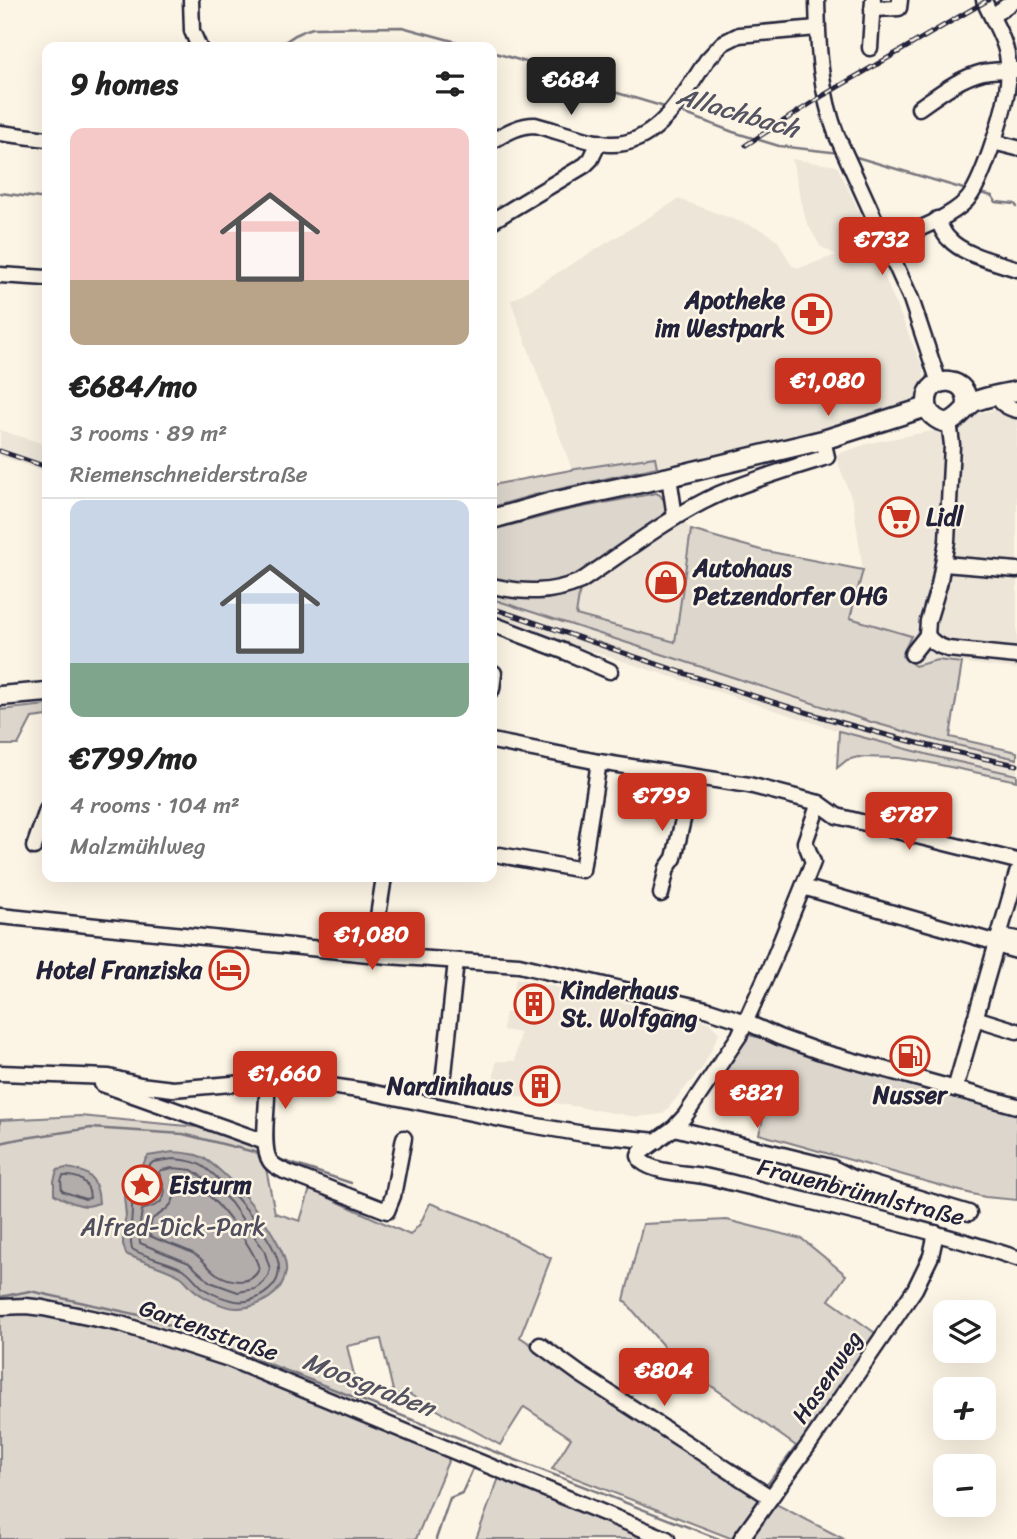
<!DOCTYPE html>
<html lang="en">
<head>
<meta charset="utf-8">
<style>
	:root { --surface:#fff; --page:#f6f6f6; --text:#222; --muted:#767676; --line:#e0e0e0; --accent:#c8321e }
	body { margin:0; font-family:Sriracha,sans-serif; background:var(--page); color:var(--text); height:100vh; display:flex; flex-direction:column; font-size:26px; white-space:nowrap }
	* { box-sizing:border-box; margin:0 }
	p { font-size:23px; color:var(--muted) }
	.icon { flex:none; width:38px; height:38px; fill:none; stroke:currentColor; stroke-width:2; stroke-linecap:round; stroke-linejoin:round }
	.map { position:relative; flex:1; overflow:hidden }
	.side { position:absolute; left:42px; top:42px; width:455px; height:840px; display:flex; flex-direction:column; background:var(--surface); border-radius:14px; box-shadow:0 7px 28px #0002 }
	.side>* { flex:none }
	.buttons { position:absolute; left:933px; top:1300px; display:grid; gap:14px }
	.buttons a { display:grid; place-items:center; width:63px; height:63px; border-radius:14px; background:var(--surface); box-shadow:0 7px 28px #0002; font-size:35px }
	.price { position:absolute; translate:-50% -60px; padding:0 16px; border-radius:7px; background:var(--accent); color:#fff; font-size:23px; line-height:46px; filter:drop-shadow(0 2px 4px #0008) }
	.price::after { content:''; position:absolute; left:50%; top:42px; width:21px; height:16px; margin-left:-10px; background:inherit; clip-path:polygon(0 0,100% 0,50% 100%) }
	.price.selected { background:#222; color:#fff }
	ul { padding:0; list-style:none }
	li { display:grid; align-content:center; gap:14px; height:371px; padding:0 28px }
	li+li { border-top:2px solid var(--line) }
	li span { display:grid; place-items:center; height:217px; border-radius:14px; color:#555 }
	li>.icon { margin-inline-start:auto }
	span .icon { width:126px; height:126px; fill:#fffc; stroke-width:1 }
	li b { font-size:30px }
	h2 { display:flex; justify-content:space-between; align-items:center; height:84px; padding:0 28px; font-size:30px }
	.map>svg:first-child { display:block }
</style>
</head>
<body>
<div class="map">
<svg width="1017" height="1539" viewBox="0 0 1017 1539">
	<rect width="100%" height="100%" fill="#fcf5e5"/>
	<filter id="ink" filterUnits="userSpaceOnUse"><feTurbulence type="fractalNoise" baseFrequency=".0143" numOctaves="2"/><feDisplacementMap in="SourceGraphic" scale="14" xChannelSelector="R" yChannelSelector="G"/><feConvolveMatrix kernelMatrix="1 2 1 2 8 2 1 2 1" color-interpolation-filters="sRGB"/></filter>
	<g filter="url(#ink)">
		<g fill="#ece5d8">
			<path d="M792,159L837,166L870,234L863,245L870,243L923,368L924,378L918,393L910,403L814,431L657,467L655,457L572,470L511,301L679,199L765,231L778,241L792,266L800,268L836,255L820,246L806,221Z"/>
			<path d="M1017,405V669L937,660L915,666L902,657L910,636L850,618L863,570L853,502L835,455L870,443L963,425L972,415Z"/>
			<path d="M0,430L47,445V472L0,456Z"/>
			<path d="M684,522L691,530L675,642L576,615L580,589Z"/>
			<path d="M492,599L871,722L986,752L1017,759V775L899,747L839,731L492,619Z"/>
			<path d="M516,978L709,1022L719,1033L703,1067L663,1114L637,1117L492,1092L496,1061H515L520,1033L503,1030L505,1013H510Z"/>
		</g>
		<g fill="#dcd6cc" stroke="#7f7c84" stroke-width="2">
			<path d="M655,457L657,467L537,494L492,507V485L576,469Z"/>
			<path d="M656,493L660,495L667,505L664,514L657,522L574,577C545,587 522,585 492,582V530L568,510Z"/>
			<path d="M691,530L761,550L863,570L850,618L911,636L902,656L915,666L937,660L962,663L950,737L1017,752V759L939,741L871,722L492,599V590C527,596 545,602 580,589L576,615L675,642Z"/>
			<path d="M47,705V716L32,718L18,745H0V710Z"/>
			<path d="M839,731L941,758L1017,775V781L926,762L899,758L858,757L847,760L837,768Z"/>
			<path d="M748,1035L767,1039L815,1057L1017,1113V1200L985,1197L956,1190L759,1134L770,1092L722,1072Z"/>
			<path d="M80,1116L198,1127L262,1149L275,1213L300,1221L310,1189L410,1235L420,1224L430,1203L480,1222L551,1258L520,1337L759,1495L796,1446L675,1360L624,1300L643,1224L727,1220L802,1239L846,1275L829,1300L878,1335L764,1498L844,1539H733L552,1469L571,1438L524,1407L500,1445L407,1393L394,1395L381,1339L347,1346L359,1396L356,1404L235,1354L145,1324L99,1312L0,1304V1120Z"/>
			<path d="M0,1312L49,1313L165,1341L451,1454L416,1539H0Z"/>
			<path d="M500,1475L655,1539H476Z"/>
		</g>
		<g fill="#b2adab" stroke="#78757e" stroke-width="2">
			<path d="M173,1152C182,1153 191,1153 199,1156C226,1167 290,1243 286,1272C284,1283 278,1292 269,1298C261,1304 249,1308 239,1308C225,1309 201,1297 191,1287C187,1283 185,1279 180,1276C163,1267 143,1262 126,1254L123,1244V1229L126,1216L124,1196L150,1191C144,1177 137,1170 148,1156Z"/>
			<path d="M66,1168C89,1170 98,1179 99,1203C96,1204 89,1206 87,1206C79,1206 60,1198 54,1194V1181L57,1170Z"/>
		</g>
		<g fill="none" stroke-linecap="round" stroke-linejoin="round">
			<g stroke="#5c5a68" stroke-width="2">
				<path d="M173,1159C184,1160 195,1161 204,1167C225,1181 280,1243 279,1269C279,1289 254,1304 236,1301C226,1299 214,1295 206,1290C198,1285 193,1276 186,1271C170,1261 148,1259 132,1249C128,1233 133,1219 132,1203L135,1201L151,1198L156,1191C156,1182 149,1176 149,1166L153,1162Z"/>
				<path d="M173,1168L192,1170L198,1174L212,1184L231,1203L264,1250L270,1269L268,1276L263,1283L255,1289L238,1292L210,1282L189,1263L140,1243L139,1231L142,1210C147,1208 153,1207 158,1204C170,1195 163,1183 159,1172L162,1170Z"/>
				<path d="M63,1176C79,1175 89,1181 90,1198L85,1199L62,1191L61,1181Z"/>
				<path d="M178,1179C180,1179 188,1180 189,1181C210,1189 255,1248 259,1269C252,1286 230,1282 217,1274C209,1269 204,1260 196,1255C182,1247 165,1243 150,1236L149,1232L152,1219C169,1209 177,1203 175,1182Z"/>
			</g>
			<g stroke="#78757e" stroke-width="2.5">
				<path d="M279,47C289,38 300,31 313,28L402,27L475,47"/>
				<path d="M492,52L536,65L560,76L668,108"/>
				<path d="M678,111L733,132L779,146L840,153"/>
				<path d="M853,156L967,190"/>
				<path d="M977,192L992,196L996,202L1015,204L1017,207"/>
				<path d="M0,193L47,199"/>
				<path d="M0,1143L19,1139L91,1128L183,1134L262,1154"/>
				<path d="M275,1158L351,1183"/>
				<path d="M0,1297L30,1291L148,1317L719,1539"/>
				<path d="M436,1539L450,1498L462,1493L475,1464"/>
			</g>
			<g stroke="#22223b" stroke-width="19">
				<g id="minor">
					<path d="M191,0L192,31L199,47"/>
					<path d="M817,0C818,47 820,92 837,136L911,299L939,383"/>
					<path d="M872,9L899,8L900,0"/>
					<path d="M992,16L1015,0"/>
					<path d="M870,48L873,0"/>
					<path d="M919,108C939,94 959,78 983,72C994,70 1005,70 1016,70"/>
					<path d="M0,133L47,139"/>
					<path d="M492,141C506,133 519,125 535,125C558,131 586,142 609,144C657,147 684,94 707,60L723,43L739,35L817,28"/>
					<path d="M993,142L1017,148"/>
					<path d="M937,219C941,226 943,234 949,239C963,255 997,262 1017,269"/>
					<path d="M492,221L585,165L591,159L599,142"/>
					<path d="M886,243C910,232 947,220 966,201C982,185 1003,115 1007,91C1009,79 1009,66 1007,54C1003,34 991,18 984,0"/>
					<path d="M0,275L47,278"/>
					<path d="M998,396C1000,404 1009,408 1017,410"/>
					<path d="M669,477L675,517"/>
					<path d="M944,564L1017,570"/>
					<path d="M492,586C523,593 551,594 581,581C626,551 670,516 719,494C754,479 791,468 827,457L823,440"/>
					<path d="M492,624L566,652L610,671"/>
					<path d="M927,635L928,621L939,585L947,541L952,445L949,421"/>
					<path d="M927,635C932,643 939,646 948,649L1017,656"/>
					<path d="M912,654L927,635"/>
					<path d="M492,689L494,673"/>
					<path d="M492,741L599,762L749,785L819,803L805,842L813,862L772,963L739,1036L685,1116L674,1128L641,1152L639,1156L641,1161C658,1175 691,1172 713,1178C814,1203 917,1225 1017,1258"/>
					<path d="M819,803L837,816L1017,861"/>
					<path d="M34,847L47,810"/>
					<path d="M500,855L582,870L599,762"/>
					<path d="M803,887L997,943"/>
					<path d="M661,894L667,868L674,858L693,777"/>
					<path d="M0,916L388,956L519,965L706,1009L746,1022L779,1037L818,1051L1017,1106"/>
					<path d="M999,936L1017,939"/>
					<path d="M996,945L1017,951"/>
					<path d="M372,955L384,877"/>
					<path d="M975,1018L1017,1031"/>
					<path d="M0,1073L109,1077L140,1085L173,1089L267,1081L290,1080L365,1091L525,1124L584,1134L657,1141"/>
					<path d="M444,1074L456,961"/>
					<path d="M267,1081C269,1101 260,1147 270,1161C273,1166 279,1168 284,1171L387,1211L393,1196L404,1138"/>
					<path d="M102,1084L265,1142"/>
					<path d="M955,1089L1017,873"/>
					<path d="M674,1128L831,1167L853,1178L969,1213"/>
					<path d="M0,1307L26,1306L43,1308L121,1324L229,1359L667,1539"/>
					<path d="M540,1345L580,1374L770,1497"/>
					<path d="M741,1539L810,1443L915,1289L931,1256L936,1233"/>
				</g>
			</g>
			<g stroke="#22223b" stroke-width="23">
				<g id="major">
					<path d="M966,409C974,375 926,373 927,402C927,407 929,413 933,416C952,433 961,410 974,402C986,396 1004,394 1017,391"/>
					<path d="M492,519L552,502L669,477L823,440L927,407"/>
					<path d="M0,696L47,692"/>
				</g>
			</g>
			<use href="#minor" stroke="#fcf5e5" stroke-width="14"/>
			<use href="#major" stroke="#fcf5e5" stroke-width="18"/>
			<g stroke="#22223b" stroke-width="5">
				<g id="rail">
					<path d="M746,145L824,95L988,0"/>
					<path d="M0,451L47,467"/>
					<path d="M492,608C665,666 838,731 1017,765"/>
				</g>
			</g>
			<use href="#rail" stroke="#fcf5e5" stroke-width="2.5" stroke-dasharray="8" stroke-linecap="butt"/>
		</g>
	</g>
	<defs>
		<g id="pharmacy-ring" transform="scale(2.0125)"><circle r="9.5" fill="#fcf5e5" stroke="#c8321e" stroke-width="1.5"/><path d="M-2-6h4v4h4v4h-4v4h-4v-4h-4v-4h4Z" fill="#c8321e"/></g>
		<g id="supermarket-ring" transform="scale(2.0125)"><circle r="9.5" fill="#fcf5e5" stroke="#c8321e" stroke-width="1.5"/><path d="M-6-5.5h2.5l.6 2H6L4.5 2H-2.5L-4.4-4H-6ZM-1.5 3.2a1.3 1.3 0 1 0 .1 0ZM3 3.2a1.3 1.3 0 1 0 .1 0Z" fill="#c8321e"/></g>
		<g id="shop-ring" transform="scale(2.0125)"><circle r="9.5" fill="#fcf5e5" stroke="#c8321e" stroke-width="1.5"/><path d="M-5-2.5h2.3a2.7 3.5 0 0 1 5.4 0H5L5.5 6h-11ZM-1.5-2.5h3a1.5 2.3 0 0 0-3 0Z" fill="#c8321e"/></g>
		<g id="hotel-ring" transform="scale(2.0125)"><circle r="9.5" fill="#fcf5e5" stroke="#c8321e" stroke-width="1.5"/><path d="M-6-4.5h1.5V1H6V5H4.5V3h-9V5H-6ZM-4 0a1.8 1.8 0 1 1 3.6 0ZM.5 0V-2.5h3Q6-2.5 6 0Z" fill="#c8321e"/></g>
		<g id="building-ring" transform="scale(2.0125)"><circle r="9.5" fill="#fcf5e5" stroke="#c8321e" stroke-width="1.5"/><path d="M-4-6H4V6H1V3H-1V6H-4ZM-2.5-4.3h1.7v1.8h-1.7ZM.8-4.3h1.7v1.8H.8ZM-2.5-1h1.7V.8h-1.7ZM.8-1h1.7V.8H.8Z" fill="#c8321e"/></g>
		<g id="fuel-ring" transform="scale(2.0125)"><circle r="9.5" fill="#fcf5e5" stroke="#c8321e" stroke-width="1.5"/><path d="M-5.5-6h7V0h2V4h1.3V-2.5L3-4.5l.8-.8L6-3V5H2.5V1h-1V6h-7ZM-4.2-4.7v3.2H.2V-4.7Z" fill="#c8321e"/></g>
		<g id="sight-ring" transform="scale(2.0125)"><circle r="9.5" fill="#fcf5e5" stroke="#c8321e" stroke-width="1.5"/><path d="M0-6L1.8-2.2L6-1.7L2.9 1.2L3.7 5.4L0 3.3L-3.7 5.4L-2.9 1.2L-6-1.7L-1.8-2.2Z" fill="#c8321e"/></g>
	</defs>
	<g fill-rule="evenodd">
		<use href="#pharmacy-ring" x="812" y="314"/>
		<use href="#supermarket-ring" x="899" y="517"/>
		<use href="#shop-ring" x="666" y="582"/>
		<use href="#hotel-ring" x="229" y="970"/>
		<use href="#building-ring" x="534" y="1004"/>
		<use href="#fuel-ring" x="910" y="1056"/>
		<use href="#building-ring" x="540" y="1086"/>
		<use href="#sight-ring" x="142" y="1185"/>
	</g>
	<g text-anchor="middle" stroke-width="5" stroke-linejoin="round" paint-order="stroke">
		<g font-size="24" font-weight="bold" fill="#22223b" stroke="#fcf5e5" text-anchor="start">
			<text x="785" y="308" text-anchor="end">Apotheke<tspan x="785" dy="28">im Westpark</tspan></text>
			<text x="926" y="525">Lidl</text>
			<text x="693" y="576">Autohaus<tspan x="693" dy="28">Petzendorfer OHG</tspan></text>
			<text x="202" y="978" text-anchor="end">Hotel Franziska</text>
			<text x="561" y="998">Kinderhaus<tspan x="561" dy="28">St. Wolfgang</tspan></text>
			<text x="513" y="1094" text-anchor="end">Nardinihaus</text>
			<text x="910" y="1103" text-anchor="middle">Nusser</text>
			<text x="169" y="1193">Eisturm</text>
		</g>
		<g font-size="24" fill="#22223b" stroke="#fcf5e5">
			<text transform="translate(861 1192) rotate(14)" y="8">Frauenbrünnlstraße</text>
			<text transform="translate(209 1330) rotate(19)" y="8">Gartenstraße</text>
			<text transform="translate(827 1377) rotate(-56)" y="8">Hasenweg</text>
		</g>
		<g font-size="24" fill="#504f5f" stroke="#fcf5e5">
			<text x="173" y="1235">Alfred-Dick-Park</text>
		</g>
		<g font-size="26" font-style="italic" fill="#545362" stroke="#fcf5e5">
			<text transform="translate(738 112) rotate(16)" y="9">Allachbach</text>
			<text transform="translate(369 1384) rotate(21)" y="9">Moosgraben</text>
		</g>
	</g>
</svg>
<div class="buttons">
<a><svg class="icon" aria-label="layers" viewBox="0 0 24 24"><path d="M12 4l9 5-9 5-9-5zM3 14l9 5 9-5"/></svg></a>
<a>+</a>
<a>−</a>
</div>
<b class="price selected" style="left:571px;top:117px">€684</b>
<b class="price" style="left:882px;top:277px">€732</b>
<b class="price" style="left:828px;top:418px">€1,080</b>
<b class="price" style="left:662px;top:833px">€799</b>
<b class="price" style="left:909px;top:852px">€787</b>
<b class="price" style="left:372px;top:972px">€1,080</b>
<b class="price" style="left:285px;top:1111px">€1,660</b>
<b class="price" style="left:757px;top:1130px">€821</b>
<b class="price" style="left:664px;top:1408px">€804</b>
<section class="side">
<h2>9 homes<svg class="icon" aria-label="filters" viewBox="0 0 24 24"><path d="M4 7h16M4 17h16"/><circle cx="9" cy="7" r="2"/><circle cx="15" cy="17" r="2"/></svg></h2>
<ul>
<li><span style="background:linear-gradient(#f6c9c9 70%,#b9a48a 0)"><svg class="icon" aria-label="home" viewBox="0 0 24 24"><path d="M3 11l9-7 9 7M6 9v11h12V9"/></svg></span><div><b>€684/mo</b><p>3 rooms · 89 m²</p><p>Riemenschneiderstraße</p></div></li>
<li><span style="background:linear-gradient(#c9d6e8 75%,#7fa58c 0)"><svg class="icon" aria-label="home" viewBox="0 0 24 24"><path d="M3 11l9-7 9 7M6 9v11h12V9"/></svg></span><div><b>€799/mo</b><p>4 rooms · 104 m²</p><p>Malzmühlweg</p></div></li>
</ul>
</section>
</div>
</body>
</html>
